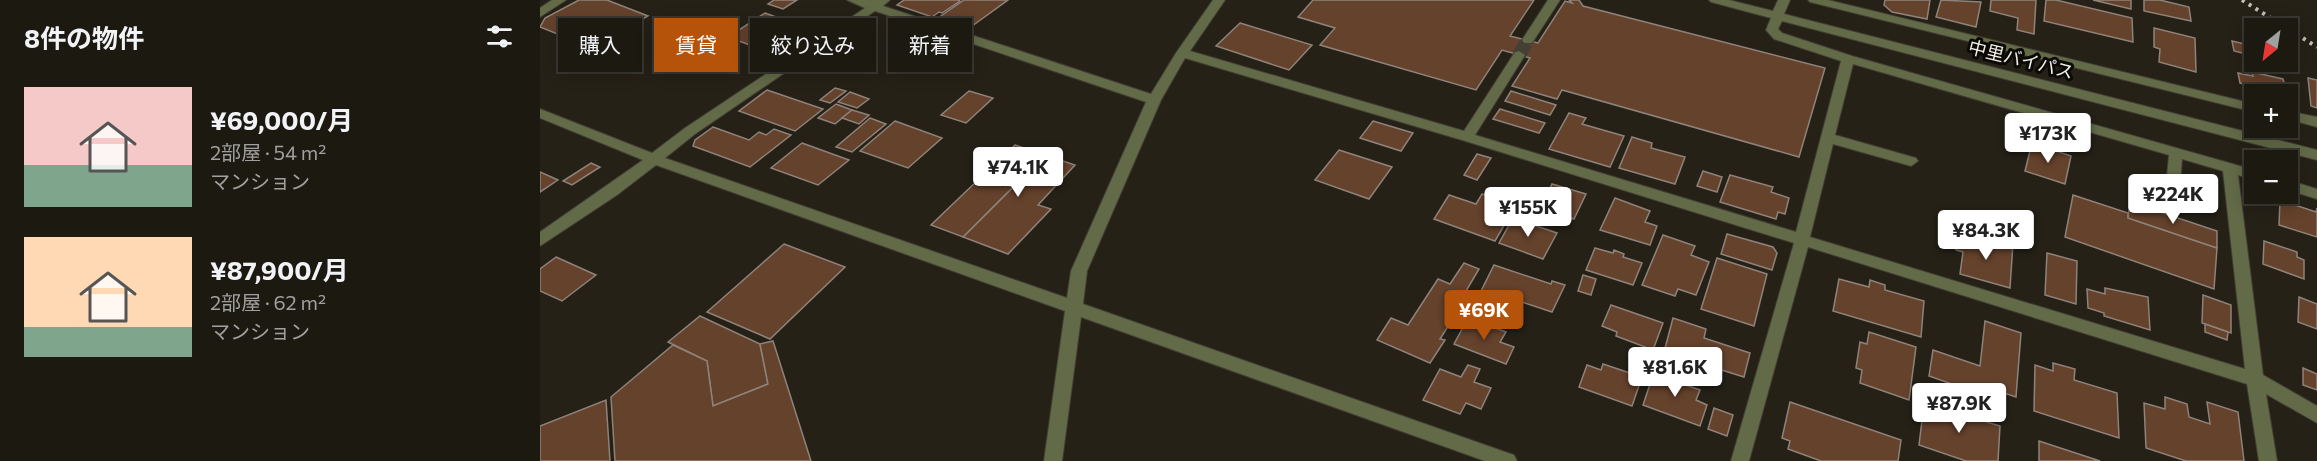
<!DOCTYPE html>
<html lang="ja">
<head>
<meta charset="utf-8">
<style>
	:root { --surface:#1c1911; --page:#29261f; --text:#f1f3f6; --muted:#a0a09f; --line:#3a3831; --accent:#b45309 }
	body { margin:0; font-family:Commissioner,"Noto Sans JP",sans-serif; background:var(--page); color:var(--text); height:100vh; display:flex; flex-direction:column; font-size:22px; white-space:nowrap }
	* { box-sizing:border-box; margin:0 }
	p { font-size:20px; color:var(--muted) }
	.icon { flex:none; width:33px; height:33px; fill:none; stroke:currentColor; stroke-width:2; stroke-linecap:round; stroke-linejoin:round }
	.map { position:relative; flex:1; overflow:hidden }
	.sheet { display:flex; flex-direction:column; background:var(--surface); width:540px }
	.sheet>* { flex:none }
	.banner { position:absolute; left:18px; top:18px; width:570px; height:54px; display:flex; gap:12px }
	.needle { width:39px; rotate:210deg }
	.fabs { position:absolute; left:1704px; top:18px; display:grid; gap:12px }
	.fabs a { display:grid; place-items:center; width:54px; height:54px; border-radius:0px; background:var(--surface); box-shadow:0 3px 15px #0003,0 0 0 2px var(--line); font-size:30px }
	.price { position:absolute; translate:-50% -51px; padding:0 14px; border-radius:6px; background:#fff; color:#222; font-size:20px; line-height:39px; filter:drop-shadow(0 2px 3px #0008) }
	.price::after { content:''; position:absolute; left:50%; top:36px; width:18px; height:14px; margin-left:-9px; background:inherit; clip-path:polygon(0 0,100% 0,50% 100%) }
	.price.on { background:var(--accent); color:#fff }
	ul { padding:0; list-style:none }
	li { display:flex; align-items:center; gap:18px; height:150px; padding:0 24px }
	li span { display:grid; place-items:center; flex:none; width:168px; height:120px; border-radius:0px; color:#555 }
	li>.icon { margin-inline-start:auto }
	span .icon { width:72px; height:72px; fill:#fffc; stroke-width:1 }
	li b { font-size:26px }
	h2 { display:flex; justify-content:space-between; align-items:center; height:72px; padding:0 24px; font-size:26px }
	.tag { padding:0 21px; border-radius:0px; background:var(--surface); box-shadow:0 3px 15px #0003,0 0 0 2px var(--line); font-size:21px; line-height:54px }
	.tag.on { background:var(--accent); color:#fff }
	main { display:flex; flex:1; min-height:0 }
	.map>svg:first-child { display:block }
</style>
</head>
<body>
<main>
<section class="sheet">
<h2>8件の物件<svg class="icon" aria-label="filters" viewBox="0 0 24 24"><path d="M4 7h16M4 17h16"/><circle cx="9" cy="7" r="2"/><circle cx="15" cy="17" r="2"/></svg></h2>
<ul>
<li><span style="background:linear-gradient(#f6c9c9 65%,#7fa58c 0)"><svg class="icon" aria-label="home" viewBox="0 0 24 24"><path d="M3 11l9-7 9 7M6 9v11h12V9"/></svg></span><div><b>¥69,000/月</b><p>2部屋 · 54 m²</p><p>マンション</p></div></li>
<li><span style="background:linear-gradient(#ffd9b3 75%,#7fa58c 0)"><svg class="icon" aria-label="home" viewBox="0 0 24 24"><path d="M3 11l9-7 9 7M6 9v11h12V9"/></svg></span><div><b>¥87,900/月</b><p>2部屋 · 62 m²</p><p>マンション</p></div></li>
</ul>
</section>
<div class="map">
<svg width="1777" height="461" viewBox="0 0 1777 461">
	<rect width="100%" height="100%" fill="#252117"/>
	<g fill="#65422c" stroke="#8e827a" stroke-width="1.5">
		<path d="M39,0H67L108,16L52,48L0,27L5,18Z"/>
		<path d="M234,0H257L243,9L228,4Z"/>
		<path d="M364,0H418L420,1L402,13L399,12L392,17L357,5Z"/>
		<path d="M424,0H468L428,29L398,18Z"/>
		<path d="M773,0H994L970,36L998,43L1025,1L1032,3L1029,0H1039L1043,6L1285,68L1259,157L1022,90L1017,99L972,86L990,58L962,50L936,90L780,45L795,28L758,17Z"/>
		<path d="M1345,0H1390L1387,19L1352,12L1344,5Z"/>
		<path d="M1401,0L1441,2L1436,27L1396,17Z"/>
		<path d="M1451,0H1496L1494,34L1477,30L1478,18L1450,11Z"/>
		<path d="M1506,0H1516L1592,18L1593,42L1504,21Z"/>
		<path d="M1553,0H1591V9Z"/>
		<path d="M1604,0H1620L1649,7L1651,21L1604,11Z"/>
		<path d="M225,13L261,26L251,33L274,41L248,59L188,37Z"/>
		<path d="M700,23L772,45L749,70L676,46Z"/>
		<path d="M1614,28L1655,38L1656,72L1619,62L1620,49L1614,47Z"/>
		<path d="M1692,41L1714,46V56L1694,51Z"/>
		<path d="M1712,72L1743,79L1749,98L1748,94L1723,92L1721,87L1700,83L1698,73L1713,76Z"/>
		<path d="M1768,78L1777,80V108L1771,106Z"/>
		<path d="M295,88L306,91L290,103L280,100Z"/>
		<path d="M227,90L283,109L255,131L199,111Z"/>
		<path d="M429,91L453,98L426,123L401,115Z"/>
		<path d="M971,91L1016,105L1010,115L965,101Z"/>
		<path d="M310,92L329,99L317,108L298,102Z"/>
		<path d="M296,104L312,110L295,124L278,118Z"/>
		<path d="M960,109L1005,123L999,133L953,119Z"/>
		<path d="M312,110L329,115L319,124L302,118Z"/>
		<path d="M1029,113L1046,118L1042,124L1084,136L1070,167L1009,149Z"/>
		<path d="M330,118L346,124L312,152L296,147Z"/>
		<path d="M355,121L402,138L368,168L320,151Z"/>
		<path d="M833,121L873,133L861,151L820,138Z"/>
		<path d="M173,127L209,140L219,132L226,135L234,129L251,135L210,167L153,146L155,140Z"/>
		<path d="M1092,137L1112,143L1111,148L1145,157L1135,184L1079,168Z"/>
		<path d="M262,143L309,160L278,185L231,168Z"/>
		<path d="M1492,143L1531,156L1525,184L1485,171Z"/>
		<path d="M475,145L535,165L498,205L511,209L468,254L423,237L473,187L442,176Z"/>
		<path d="M799,150L852,167L829,199L775,180Z"/>
		<path d="M937,154L951,158L937,180L924,175Z"/>
		<path d="M51,163L60,167L32,185L23,181Z"/>
		<path d="M1163,171L1182,177L1177,192L1157,186Z"/>
		<path d="M0,172L18,180L0,192Z"/>
		<path d="M1190,175L1233,187L1231,192L1249,198L1245,214L1238,212L1236,219L1180,202Z"/>
		<path d="M442,176L473,187L423,237L391,225Z"/>
		<path d="M1012,184L1046,194L1034,219L1000,209Z"/>
		<path d="M942,194L976,205L955,241L894,219L909,195L936,204Z"/>
		<path d="M1533,195L1588,213V218L1677,248L1674,289L1525,237Z"/>
		<path d="M1075,198L1110,211L1105,222L1117,226L1110,245L1060,230Z"/>
		<path d="M1740,200L1776,212L1777,208V237L1739,225Z"/>
		<path d="M1590,202L1677,231V248L1588,218Z"/>
		<path d="M973,218L1017,233L1003,259L959,243Z"/>
		<path d="M1187,234L1233,247L1237,253L1232,270L1181,254Z"/>
		<path d="M1123,235L1155,246L1151,255L1169,262L1156,295L1138,289L1135,296L1102,285Z"/>
		<path d="M1417,235L1463,248L1464,240L1473,243L1470,288L1420,274L1423,252L1416,250Z"/>
		<path d="M1724,241L1757,252V257L1764,260V279L1723,264Z"/>
		<path d="M244,244L305,267L230,339L167,312Z"/>
		<path d="M1055,248L1073,253L1074,250L1084,254L1083,257L1102,263L1093,285L1046,270Z"/>
		<path d="M1507,253L1537,261L1536,304L1505,295Z"/>
		<path d="M16,257L56,275L22,301L0,291V269Z"/>
		<path d="M1177,258L1227,274L1214,326L1161,309Z"/>
		<path d="M924,263L939,269L926,291L930,292L900,339L905,340L890,363L837,340L851,318L868,325L898,279L910,284Z"/>
		<path d="M954,265L1011,284L1012,281L1025,285L1012,312L982,302L979,306L940,293Z"/>
		<path d="M1043,275L1056,279L1051,295L1038,291Z"/>
		<path d="M1299,279L1329,287L1330,280L1345,285V290L1384,301L1381,337L1293,311Z"/>
		<path d="M1565,288L1608,297L1610,330L1564,316V313L1548,308L1547,289L1565,294Z"/>
		<path d="M1663,295L1691,305V333L1662,323Z"/>
		<path d="M1759,297L1777,304V329L1758,322Z"/>
		<path d="M1071,305L1123,323L1113,350L1076,336L1077,332L1062,326Z"/>
		<path d="M160,316L220,344L228,384L173,406L167,361L128,342Z"/>
		<path d="M928,318L966,332L960,342L974,347L966,364L914,344Z"/>
		<path d="M1133,318L1166,329L1164,338L1210,353L1204,377L1124,352Z"/>
		<path d="M1445,321L1481,333L1476,397L1461,392L1460,401L1389,376L1393,350L1440,366Z"/>
		<path d="M1665,324L1688,332L1687,340L1665,332Z"/>
		<path d="M1329,332L1376,347L1369,400L1320,383L1322,370L1316,368L1320,342L1327,344Z"/>
		<path d="M233,341L271,461H75L71,397L133,345L167,361L173,406L228,384L220,344Z"/>
		<path d="M1513,363L1535,369L1534,380L1577,393L1579,438L1494,411L1495,365L1513,371Z"/>
		<path d="M1063,364L1102,377L1092,406L1039,387L1047,365L1061,370Z"/>
		<path d="M928,365L940,369L934,382L951,388L941,409L926,403L920,414L883,400L900,369L921,377Z"/>
		<path d="M1763,368L1777,374V390L1763,385Z"/>
		<path d="M1125,371L1145,378L1143,384L1160,390L1156,400L1167,405L1160,426L1103,405L1113,375L1122,378Z"/>
		<path d="M1625,397L1647,404L1649,417L1670,424L1667,402L1698,412L1704,461H1646L1606,448L1604,403L1625,409Z"/>
		<path d="M66,400L70,461H0V426Z"/>
		<path d="M1404,401L1424,408L1423,415L1460,426L1458,461H1426L1379,445L1384,404L1402,410Z"/>
		<path d="M1250,402L1361,440L1358,461H1281L1248,449L1250,441L1242,438Z"/>
		<path d="M1174,408L1193,415L1187,436L1168,429Z"/>
		<path d="M1499,441L1560,461H1499Z"/>
	</g>
	<g fill="none" stroke-linecap="round" stroke-linejoin="round">
		<path stroke="#444036" stroke-width="14" stroke-dasharray="14 7" stroke-linecap="butt" d="M979,55L988,40"/>
		<g stroke="#423e34" stroke-width="2">
			<g id="minor">
				<path d="M12,0H26L0,17V8Z"/>
				<path d="M307,0C323,0 335,0 350,0L343,6L611,94L636,53L673,0H685L650,51L924,131L975,52L979,51L985,55L935,135L1256,232L1301,61L1234,39L1226,30L1231,18L1171,2L1169,0H1189L1233,11L1238,0H1250L1244,14L1777,150V160L1242,21L1238,29L1242,33L1312,56L1714,170V180L1698,175L1723,375L1777,406V423L1726,394L1737,461H1719L1707,384L1268,247L1209,461H1191L1254,243L922,140L645,58L621,100L547,271L543,304L968,453L974,455L977,461H945L541,317L522,461H504L525,311L116,165L77,195L0,246V232L103,160L0,118V109L112,153L145,128L325,8ZM335,11L606,102L531,271L527,298L125,158L155,134ZM1313,64L1629,155L1626,186L1633,191L1640,186L1642,159L1683,171L1705,369L1270,237L1293,144L1371,166L1378,161L1376,158L1295,135Z"/>
				<path d="M1008,0H1020L992,43H984L982,40Z"/>
				<path d="M1268,0H1288L1714,104V112L1270,2Z"/>
				<path d="M1748,111L1777,117V127L1748,119Z"/>
				<path d="M1748,180L1777,189V199L1748,190Z"/>
			</g>
		</g>
		<use href="#minor" fill="#626a47" fill-rule="evenodd"/>
		<path stroke="#c2bfb7" stroke-width="4" stroke-dasharray="3 5" stroke-linecap="butt" d="M1702,0L1777,47"/>
	</g>
	<g text-anchor="middle" stroke-width="6" stroke-linejoin="round" paint-order="stroke">
		<g font-size="18" fill="#f2efe8" stroke="#0c0a07">
			<text transform="translate(1481 60) rotate(14)" y="6">中里バイパス</text>
		</g>
	</g>
</svg>
<div class="fabs">
<a><svg class="needle" viewBox="-14 -14 28 28"><path d="M0-13l5 13h-10z" fill="#e53935"/><path d="M0 13l5-13h-10z" fill="#a0a09f"/></svg></a>
<a>+</a>
<a>−</a>
</div>
<b class="price" style="left:1508px;top:164px">¥173K</b>
<b class="price" style="left:478px;top:198px">¥74.1K</b>
<b class="price" style="left:1633px;top:225px">¥224K</b>
<b class="price" style="left:988px;top:238px">¥155K</b>
<b class="price" style="left:1446px;top:261px">¥84.3K</b>
<b class="price on" style="left:944px;top:341px">¥69K</b>
<b class="price" style="left:1135px;top:398px">¥81.6K</b>
<b class="price" style="left:1419px;top:434px">¥87.9K</b>
<div class="banner">
<a class="tag">購入</a>
<a class="tag on">賃貸</a>
<a class="tag">絞り込み</a>
<a class="tag">新着</a>
</div>
</div>
</main>
</body>
</html>
